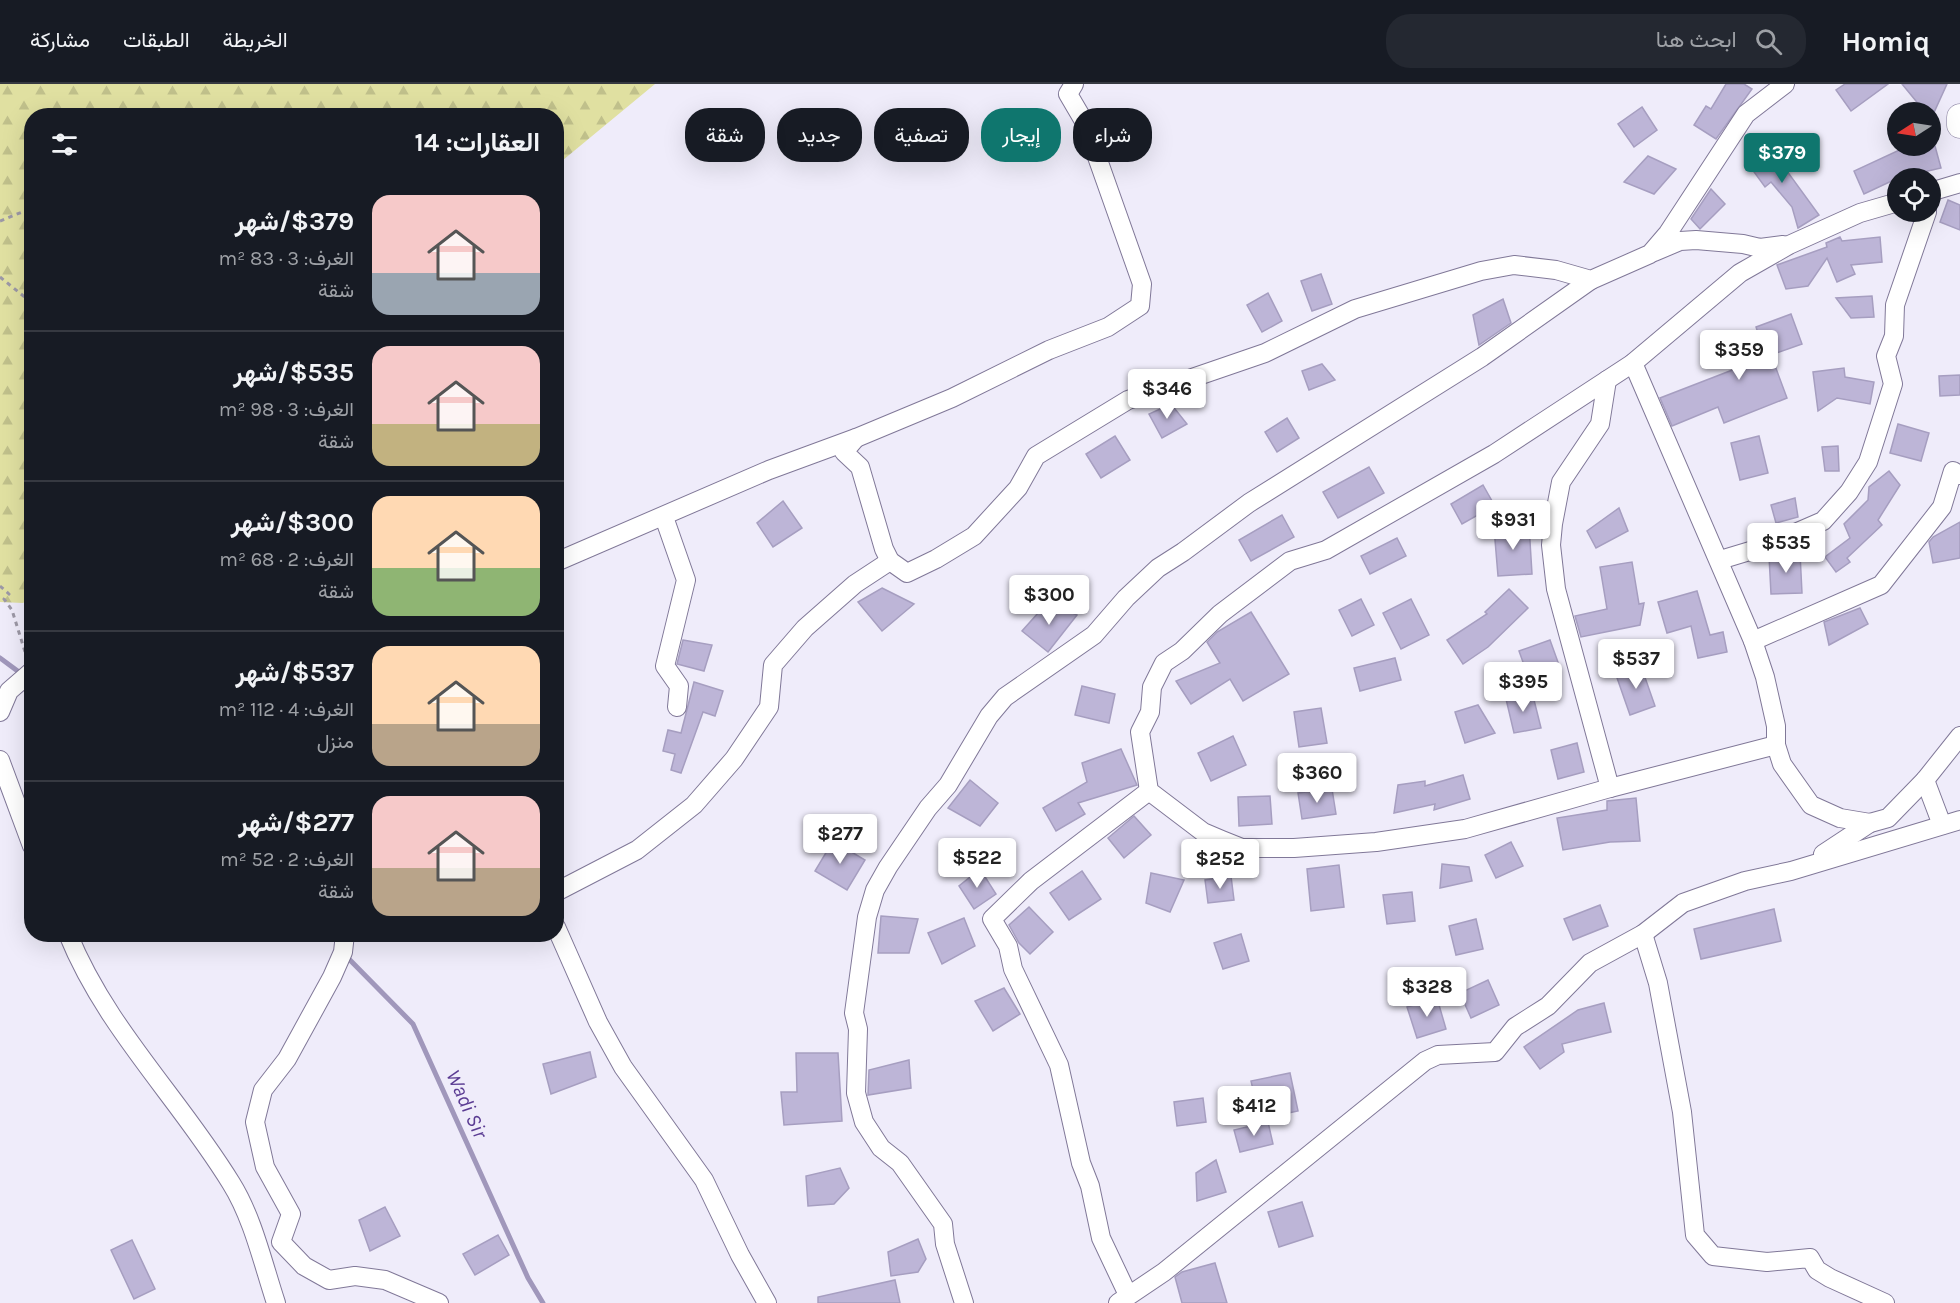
<!DOCTYPE html>
<html lang="ar">
<head>
<meta charset="utf-8">
<style>
	:root { --surface:#171b24; --page:#242831; --text:#f1f3f6; --muted:#9ea1a6; --line:#363941; --accent:#0f766e }
	body { margin:0; font-family:Karla,Vazirmatn,sans-serif; background:var(--page); color:var(--text); direction:rtl; height:100vh; display:flex; flex-direction:column; font-size:22px; white-space:nowrap }
	* { box-sizing:border-box; margin:0 }
	p { font-size:20px; color:var(--muted) }
	.icon { flex:none; width:33px; height:33px; fill:none; stroke:currentColor; stroke-width:2; stroke-linecap:round; stroke-linejoin:round }
	.map { position:relative; flex:1; overflow:hidden; direction:ltr }
	.drawer { position:absolute; left:24px; top:24px; width:540px; height:834px; display:flex; flex-direction:column; background:var(--surface); border-radius:24px; box-shadow:0 6px 24px #0002; direction:rtl }
	.drawer>* { flex:none }
	.top-card { position:absolute; left:582px; top:24px; width:570px; height:54px; direction:rtl; display:flex; gap:12px }
	.needle { width:39px; rotate:258deg }
	.fabs { position:absolute; left:1887px; top:18px; display:grid; gap:12px }
	.fabs a { display:grid; place-items:center; width:54px; height:54px; border-radius:50%; background:var(--surface); box-shadow:0 6px 24px #0002; font-size:30px }
	.price { position:absolute; translate:-50% -51px; padding:0 14px; border-radius:6px; background:#fff; color:#222; font-size:20px; line-height:39px; filter:drop-shadow(0 2px 3px #0008) }
	.price::after { content:''; position:absolute; left:50%; top:36px; width:18px; height:14px; margin-left:-9px; background:inherit; clip-path:polygon(0 0,100% 0,50% 100%) }
	.price.selected { background:var(--accent); color:#fff }
	ul { padding:0; list-style:none }
	li { display:flex; align-items:center; gap:18px; height:150px; padding:0 24px }
	li+li { border-top:2px solid var(--line) }
	li span { display:grid; place-items:center; flex:none; width:168px; height:120px; border-radius:18px; color:#555 }
	li>.icon { margin-inline-start:auto }
	span .icon { width:72px; height:72px; fill:#fffc; stroke-width:1 }
	li b { font-size:26px }
	h2 { display:flex; justify-content:space-between; align-items:center; height:72px; padding:0 24px; font-size:26px }
	.tag { padding:0 21px; border-radius:24px; background:var(--surface); box-shadow:0 6px 24px #0002; font-size:21px; line-height:54px }
	.tag.selected { background:var(--accent); color:#fff }
	header { display:flex; align-items:center; gap:36px; box-sizing:border-box; height:84px; padding:0 30px; background:var(--surface); border-bottom:2px solid var(--line) }
	header strong { font-size:28px }
	nav { display:flex; gap:33px; margin-inline-start:auto; font-size:21px }
	.search { width:420px; height:54px; background:var(--page); display:flex; align-items:center; gap:15px; box-sizing:border-box; padding:0 21px; border-radius:24px; color:var(--muted); font-size:22px }
	.map>svg:first-child { display:block }
</style>
</head>
<body>
<header>
<strong>Homiq</strong>
<div class="search"><svg class="icon" aria-label="search" viewBox="0 0 24 24"><circle cx="10" cy="10" r="6"/><path d="M15 15l6 6"/></svg>ابحث هنا</div>
<nav><a>الخريطة</a><a>الطبقات</a><a>مشاركة</a></nav>
</header>
<div class="map">
<svg width="1960" height="1219" viewBox="0 0 1960 1219">
	<defs>
		<pattern id="forest-firs" width="22" height="20" patternUnits="userSpaceOnUse" patternTransform="scale(1.5)"><rect width="22" height="20" fill="#e0e0a1"/><path d="M5 1l3.5 6h-7zM16 11l3.5 6h-7z" fill="#c0c08b"/></pattern>
	</defs>
	<rect width="100%" height="100%" fill="#efecfa"/>
	<path fill="url(#forest-firs)" d="M0,0H655L557,81L556,32H32V512L23,519L0,518Z"/>
	<g fill="none" stroke-linecap="round" stroke-linejoin="round">
		<g stroke="#a097bb" stroke-width="5">
			<path d="M0,574L23,591"/>
			<path d="M346,872L413,940L528,1194L543,1219"/>
		</g>
	</g>
	<g fill="#bdb5d7" stroke="#a69ec0" stroke-width="1.5">
		<path d="M1726,0H1744L1752,5L1716,55L1694,41L1706,22L1711,25Z"/>
		<path d="M1845,0H1888L1851,27L1836,6Z"/>
		<path d="M1902,0H1947L1931,35L1930,28H1925Z"/>
		<path d="M1642,23L1657,46L1634,63L1618,40Z"/>
		<path d="M1768,61L1819,131L1798,144L1792,123L1771,98L1765,103L1746,77Z"/>
		<path d="M1908,62H1935L1941,84L1898,94L1864,110L1854,87Z"/>
		<path d="M1648,72L1676,85L1654,110L1624,98Z"/>
		<path d="M1711,105L1725,120L1700,145L1691,135Z"/>
		<path d="M1948,116L1960,121V146L1940,138Z"/>
		<path d="M1840,153L1842,157L1880,153L1882,178L1851,181L1855,190L1837,198L1827,174L1808,202L1786,205L1777,181L1827,163L1826,159Z"/>
		<path d="M1321,190L1332,220L1312,227L1301,197Z"/>
		<path d="M1268,209L1282,237L1262,248L1247,221Z"/>
		<path d="M1872,212L1874,233L1851,234L1836,214Z"/>
		<path d="M1503,215L1511,239L1479,261L1473,231Z"/>
		<path d="M1791,230L1802,260L1771,271L1787,314L1724,339L1718,323L1672,342L1660,314L1766,273L1756,243Z"/>
		<path d="M1322,280L1335,296L1309,306L1302,287Z"/>
		<path d="M1844,284L1845,293L1874,298L1870,320L1837,314L1818,327L1813,288Z"/>
		<path d="M1960,291V311L1940,312L1939,292Z"/>
		<path d="M1171,320L1187,340L1162,354L1149,330Z"/>
		<path d="M1287,334L1299,354L1277,368L1265,348Z"/>
		<path d="M1898,340L1929,349L1921,377L1890,369Z"/>
		<path d="M1115,352L1130,376L1101,394L1086,370Z"/>
		<path d="M1759,352L1768,389L1740,396L1731,359Z"/>
		<path d="M1838,362L1839,387H1825L1822,363Z"/>
		<path d="M1369,383L1384,409L1338,434L1323,408Z"/>
		<path d="M1889,387L1900,401L1878,436L1882,441L1847,474L1850,478L1836,488L1825,473L1850,454L1844,440L1868,416L1869,403Z"/>
		<path d="M1483,401L1492,417V423L1462,440L1451,420Z"/>
		<path d="M1795,414L1798,433L1776,439L1771,421Z"/>
		<path d="M783,417L802,444L773,463L757,439Z"/>
		<path d="M1619,424L1628,447L1596,464L1587,447Z"/>
		<path d="M1282,431L1294,453L1251,477L1239,456Z"/>
		<path d="M1960,438V474L1933,479L1929,458L1933,453Z"/>
		<path d="M1529,441L1532,490L1498,492L1494,444Z"/>
		<path d="M1397,454L1406,472L1370,490L1361,472Z"/>
		<path d="M1800,469L1802,509L1771,510L1769,472Z"/>
		<path d="M1632,478L1639,520L1644,519L1640,541L1581,553L1575,532L1607,525L1600,483Z"/>
		<path d="M882,504L914,520L882,547L858,518Z"/>
		<path d="M1509,505L1528,524L1488,563L1463,580L1447,556L1487,530L1485,528Z"/>
		<path d="M1697,507L1710,551L1723,548L1727,568L1698,574L1691,542L1667,549L1658,518Z"/>
		<path d="M1361,515L1374,541L1352,552L1339,526Z"/>
		<path d="M1411,515L1429,551L1401,565L1383,529Z"/>
		<path d="M1048,518L1077,531L1048,568L1022,547Z"/>
		<path d="M1860,524L1868,540L1829,561L1824,538Z"/>
		<path d="M1251,528L1289,590L1243,617L1230,595L1191,620L1176,597L1220,579L1207,558L1217,548Z"/>
		<path d="M683,556L712,561L704,587L677,580Z"/>
		<path d="M1550,556L1559,581L1528,592L1519,567Z"/>
		<path d="M1395,574L1401,596L1360,607L1354,584Z"/>
		<path d="M1641,582L1655,622L1630,631L1616,591Z"/>
		<path d="M694,598L723,607L715,632L703,628L681,689L671,686L675,670L663,667L668,646L681,649Z"/>
		<path d="M1082,602L1115,610L1109,639L1075,631Z"/>
		<path d="M1532,608L1541,644L1514,649L1506,615Z"/>
		<path d="M1478,621L1495,649L1465,659L1455,628Z"/>
		<path d="M1321,624L1327,659L1299,663L1294,628Z"/>
		<path d="M1233,652L1246,681L1211,697L1198,669Z"/>
		<path d="M1577,659L1584,688L1558,695L1551,666Z"/>
		<path d="M1121,665L1137,701L1078,719L1085,730L1056,747L1043,724L1087,698L1082,679Z"/>
		<path d="M1463,691L1470,715L1434,726L1435,720L1394,729L1398,701L1425,697V702Z"/>
		<path d="M970,696L998,719L980,742L948,724Z"/>
		<path d="M1332,705L1336,730L1302,735L1298,709Z"/>
		<path d="M1270,712L1272,740L1239,742L1238,713Z"/>
		<path d="M1636,714L1640,757L1610,758L1563,766L1557,734L1607,726V717Z"/>
		<path d="M1134,732L1151,751L1124,774L1108,754Z"/>
		<path d="M833,757L865,776L847,806L815,787Z"/>
		<path d="M1511,758L1523,782L1496,794L1485,771Z"/>
		<path d="M1442,780L1469,783L1472,797L1440,804Z"/>
		<path d="M1339,781L1344,823L1311,827L1307,785Z"/>
		<path d="M980,785L996,810L974,825L959,802Z"/>
		<path d="M1082,787L1101,815L1069,836L1050,809Z"/>
		<path d="M1151,789L1184,796L1170,828L1146,819Z"/>
		<path d="M1231,792L1234,816L1208,819L1205,796Z"/>
		<path d="M1412,808L1415,837L1387,840L1383,811Z"/>
		<path d="M1600,821L1608,842L1573,856L1564,835Z"/>
		<path d="M1029,823L1053,848L1030,870L1019,859L1009,841Z"/>
		<path d="M1774,825L1781,857L1701,875L1694,845Z"/>
		<path d="M881,832L918,835L909,869H878Z"/>
		<path d="M964,834L975,862L942,880L928,849Z"/>
		<path d="M1476,835L1483,865L1456,871L1449,842Z"/>
		<path d="M1241,850L1249,877L1223,885L1214,859Z"/>
		<path d="M1488,896L1499,921L1471,934L1460,909Z"/>
		<path d="M1004,904L1020,930L993,947L975,917Z"/>
		<path d="M1437,914L1446,945L1417,954L1407,923Z"/>
		<path d="M1604,919L1611,948L1562,960L1564,968L1540,985L1524,963L1578,926Z"/>
		<path d="M590,968L596,993L551,1010L543,980Z"/>
		<path d="M796,969H838L842,1037L784,1041L781,1008H797Z"/>
		<path d="M909,976L911,1004L868,1011L869,986Z"/>
		<path d="M1290,989L1298,1027L1260,1035L1251,997Z"/>
		<path d="M1203,1014L1206,1038L1177,1042L1174,1018Z"/>
		<path d="M1268,1038L1273,1060L1240,1068L1234,1046Z"/>
		<path d="M1216,1076L1226,1108L1197,1117L1196,1089Z"/>
		<path d="M840,1084L849,1104L834,1120L808,1122L806,1092Z"/>
		<path d="M1302,1118L1313,1152L1279,1163L1268,1128Z"/>
		<path d="M385,1123L400,1152L370,1167L359,1136Z"/>
		<path d="M498,1151L509,1171L475,1191L463,1170Z"/>
		<path d="M918,1155L926,1175L918,1188L891,1192L888,1168Z"/>
		<path d="M132,1156L155,1205L134,1215L111,1166Z"/>
		<path d="M1215,1179L1227,1219H1182L1175,1193L1182,1188Z"/>
		<path d="M895,1196L900,1219H818V1213Z"/>
	</g>
	<g fill="none" stroke-linecap="round" stroke-linejoin="round">
		<g stroke="#807898" stroke-width="20">
			<g id="street">
				<path d="M1930,108L1960,99"/>
				<path d="M1654,168L1680,157L1696,156L1743,160L1760,164L1783,161"/>
				<path d="M1633,279L1753,557L1765,593L1776,642V661L1782,680L1811,721L1840,734L1870,739"/>
				<path d="M1607,296L1600,340L1561,398L1553,440L1551,461L1556,505L1610,704"/>
				<path d="M856,354L844,368L860,383L884,465L890,477L907,489L936,475L974,452L1018,404L1036,372L1128,316L1265,269L1355,225L1481,187L1514,181L1556,186L1591,196L1650,170L1668,149L1746,30L1785,0"/>
				<path d="M664,433L686,496L665,582L679,602L677,623"/>
				<path d="M1720,476L1763,463L1823,437L1849,408L1868,378L1893,300L1886,272L1894,252L1895,221L1927,128"/>
				<path d="M556,478L769,386L856,354L952,314L1049,266L1108,243L1140,222L1142,200L1085,39L1068,10L1074,0"/>
				<path d="M1753,557L1881,501L1942,423L1953,387L1960,391"/>
				<path d="M0,628L9,607L32,587"/>
				<path d="M1776,661L1610,704L1465,745L1376,758L1294,764H1242L1222,756L1203,748L1149,707L1140,648L1150,628L1152,603L1164,579L1182,567L1220,530L1290,477L1326,466L1494,370L1633,279L1740,189L1789,161L1860,129L1898,118"/>
				<path d="M0,676L32,762"/>
				<path d="M1925,696L1942,741"/>
				<path d="M1823,770L1870,739L1888,734L1925,696L1960,652"/>
				<path d="M556,808L637,766L694,721L734,675L769,623L773,581L805,544L855,500L890,477"/>
				<path d="M556,843L598,938L623,983L704,1096L740,1171L767,1219"/>
				<path d="M68,850C106,944 179,1014 231,1099C253,1134 263,1180 276,1219"/>
				<path d="M345,850L343,868L332,893L287,975L263,1006L255,1038L265,1083L291,1130L281,1158L304,1182L329,1196L355,1192L385,1196L439,1219"/>
				<path d="M1643,850L1658,899L1682,1028L1695,1151L1713,1172L1767,1178L1810,1174L1817,1186L1830,1194L1885,1219"/>
				<path d="M1128,1211L1101,1154L1090,1102L1081,1079L1059,981L1013,885L1008,862L992,835L1031,797L1149,707"/>
				<path d="M964,1219L945,1160L943,1140L900,1079L881,1064L864,1038L856,1009L858,945L854,929L867,833L875,806L888,783L928,724L948,701L989,632L1005,613L1094,551L1126,514L1158,484L1183,468L1249,419L1482,273L1591,196"/>
				<path d="M1118,1219L1164,1188L1425,977L1438,971L1495,968L1515,943L1548,922L1590,879L1643,850L1683,819L1745,797L1791,787L1960,736"/>
			</g>
		</g>
		<g stroke="#807898" stroke-width="27">
			<path id="secondary" d="M1960,33V41"/>
		</g>
		<g stroke="#9c98a6" stroke-width="3" stroke-dasharray="4.5 4.5" stroke-linecap="butt">
			<path d="M0,137L32,124"/>
			<path d="M0,193L32,219"/>
			<path d="M0,502L9,510L4,515L12,526L26,571"/>
		</g>
		<use href="#street" stroke="#fff" stroke-width="18"/>
		<use href="#secondary" stroke="#fff" stroke-width="26"/>
	</g>
	<g text-anchor="middle" stroke-width="4.5" stroke-linejoin="round" paint-order="stroke">
		<g font-size="21" font-style="italic" fill="#5b3c93" stroke="#efecfa">
			<text transform="translate(467 1020) rotate(66)" y="7">Wadi Sir</text>
		</g>
	</g>
</svg>
<div class="fabs">
<a><svg class="needle" viewBox="-14 -14 28 28"><path d="M0-13l5 13h-10z" fill="#e53935"/><path d="M0 13l5-13h-10z" fill="#9ea1a6"/></svg></a>
<a><svg class="icon" aria-label="locate" viewBox="0 0 24 24"><circle cx="12" cy="12" r="6"/><path d="M12 2v4M12 18v4M2 12h4M18 12h4"/></svg></a>
</div>
<b class="price selected" style="left:1782px;top:100px">$379</b>
<b class="price" style="left:1739px;top:297px">$359</b>
<b class="price" style="left:1167px;top:336px">$346</b>
<b class="price" style="left:1513px;top:467px">$931</b>
<b class="price" style="left:1786px;top:490px">$535</b>
<b class="price" style="left:1049px;top:542px">$300</b>
<b class="price" style="left:1636px;top:606px">$537</b>
<b class="price" style="left:1523px;top:629px">$395</b>
<b class="price" style="left:1317px;top:720px">$360</b>
<b class="price" style="left:840px;top:781px">$277</b>
<b class="price" style="left:977px;top:805px">$522</b>
<b class="price" style="left:1220px;top:806px">$252</b>
<b class="price" style="left:1427px;top:934px">$328</b>
<b class="price" style="left:1254px;top:1053px">$412</b>
<div class="top-card">
<a class="tag">شراء</a>
<a class="tag selected">إيجار</a>
<a class="tag">تصفية</a>
<a class="tag">جديد</a>
<a class="tag">شقة</a>
</div>
<section class="drawer">
<h2>العقارات: 14<svg class="icon" aria-label="filters" viewBox="0 0 24 24"><path d="M4 7h16M4 17h16"/><circle cx="9" cy="7" r="2"/><circle cx="15" cy="17" r="2"/></svg></h2>
<ul>
<li><span style="background:linear-gradient(#f6c9c9 65%,#9aa5b1 0)"><svg class="icon" aria-label="home" viewBox="0 0 24 24"><path d="M3 11l9-7 9 7M6 9v11h12V9"/></svg></span><div><b>$379/شهر</b><p>الغرف: 3 · 83 m²</p><p>شقة</p></div></li>
<li><span style="background:linear-gradient(#f6c9c9 65%,#c2b280 0)"><svg class="icon" aria-label="home" viewBox="0 0 24 24"><path d="M3 11l9-7 9 7M6 9v11h12V9"/></svg></span><div><b>$535/شهر</b><p>الغرف: 3 · 98 m²</p><p>شقة</p></div></li>
<li><span style="background:linear-gradient(#ffd9b3 60%,#8fb573 0)"><svg class="icon" aria-label="home" viewBox="0 0 24 24"><path d="M3 11l9-7 9 7M6 9v11h12V9"/></svg></span><div><b>$300/شهر</b><p>الغرف: 2 · 68 m²</p><p>شقة</p></div></li>
<li><span style="background:linear-gradient(#ffd9b3 65%,#b9a48a 0)"><svg class="icon" aria-label="home" viewBox="0 0 24 24"><path d="M3 11l9-7 9 7M6 9v11h12V9"/></svg></span><div><b>$537/شهر</b><p>الغرف: 4 · 112 m²</p><p>منزل</p></div></li>
<li><span style="background:linear-gradient(#f6c9c9 60%,#b9a48a 0)"><svg class="icon" aria-label="home" viewBox="0 0 24 24"><path d="M3 11l9-7 9 7M6 9v11h12V9"/></svg></span><div><b>$277/شهر</b><p>الغرف: 2 · 52 m²</p><p>شقة</p></div></li>
</ul>
</section>
</div>
</body>
</html>
